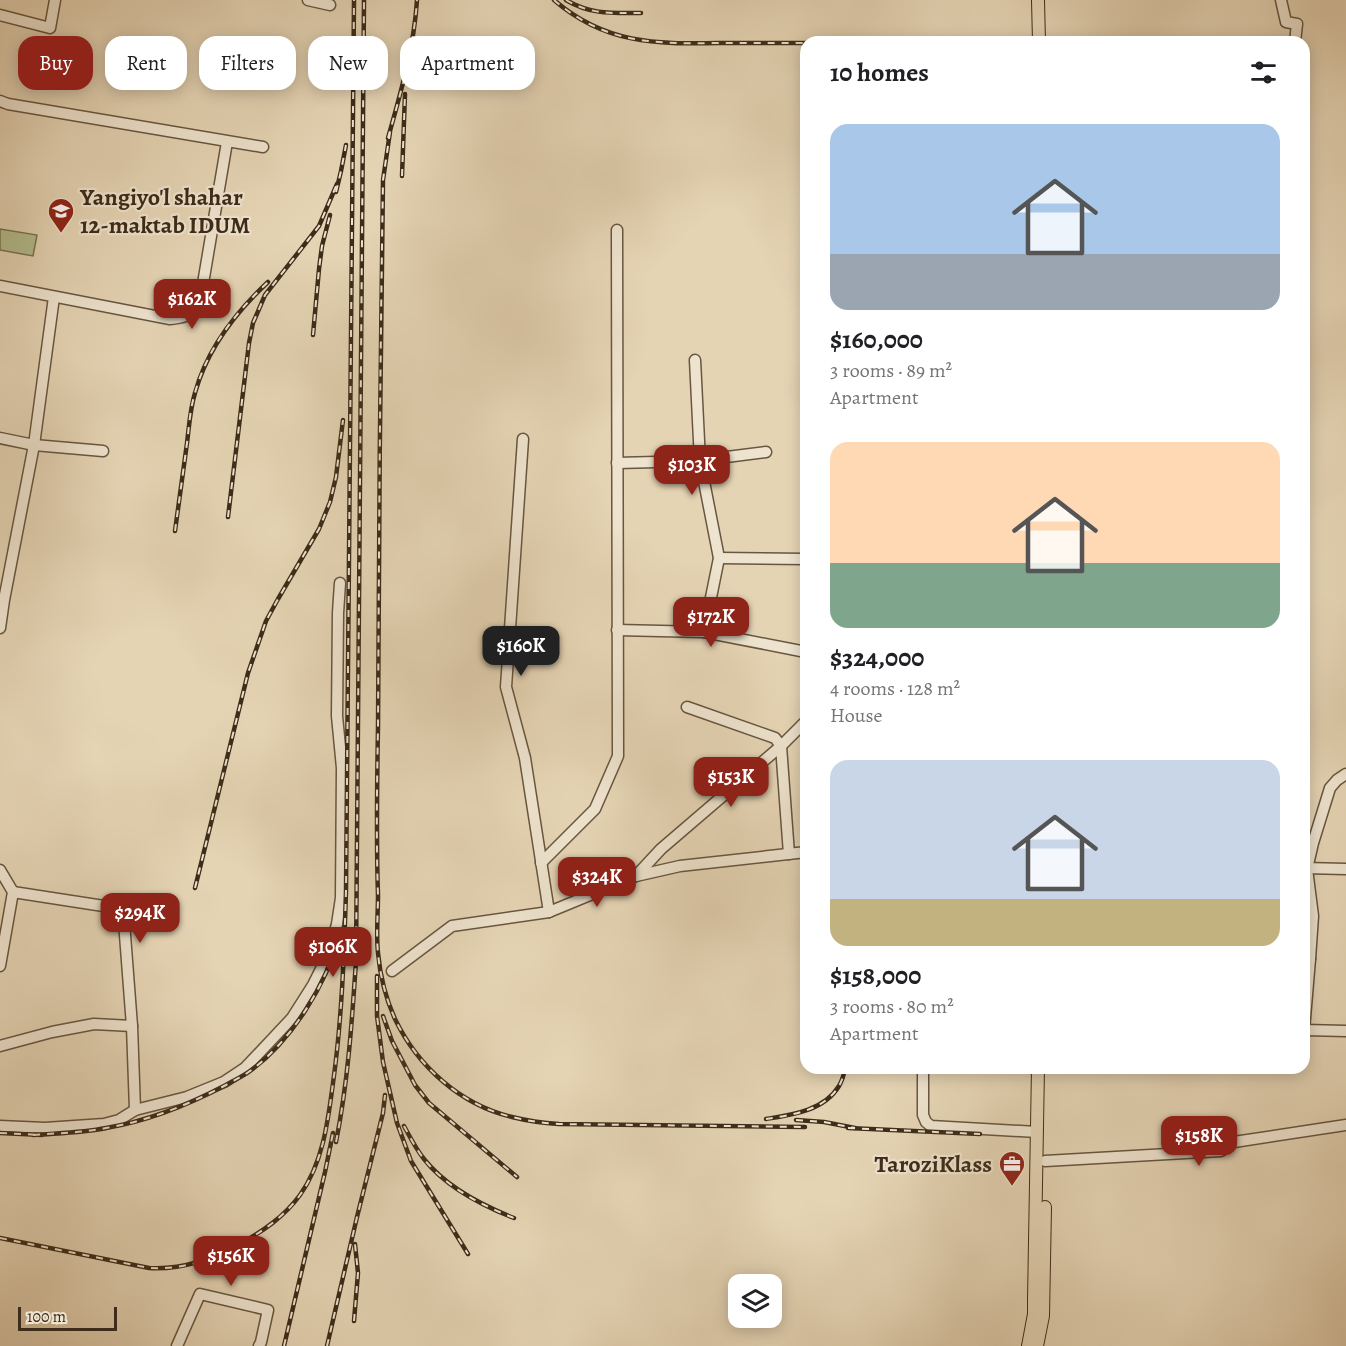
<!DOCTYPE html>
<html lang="en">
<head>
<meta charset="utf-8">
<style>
	:root { --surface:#fff; --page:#f6f6f6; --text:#202124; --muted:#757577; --accent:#8f2418 }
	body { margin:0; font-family:Alegreya,serif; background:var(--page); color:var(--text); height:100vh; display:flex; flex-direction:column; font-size:22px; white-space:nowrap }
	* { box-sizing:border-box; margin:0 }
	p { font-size:20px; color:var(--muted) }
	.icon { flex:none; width:33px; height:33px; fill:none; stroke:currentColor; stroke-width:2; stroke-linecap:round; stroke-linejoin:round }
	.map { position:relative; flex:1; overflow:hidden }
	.details { position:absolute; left:800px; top:36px; width:510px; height:1038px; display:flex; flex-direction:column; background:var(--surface); border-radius:18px; box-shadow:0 3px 15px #0003 }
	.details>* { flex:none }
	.banner { position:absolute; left:18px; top:36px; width:570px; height:54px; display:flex; gap:12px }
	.tools { position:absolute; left:728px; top:1274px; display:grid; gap:12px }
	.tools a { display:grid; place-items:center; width:54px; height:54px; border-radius:12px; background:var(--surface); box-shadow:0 3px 15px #0003; font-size:30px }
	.scale { position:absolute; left:18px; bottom:15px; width:99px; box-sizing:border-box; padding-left:6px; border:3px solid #3d2c19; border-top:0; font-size:16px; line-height:21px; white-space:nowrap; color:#3d2c19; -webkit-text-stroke:4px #eee3ce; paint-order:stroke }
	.price { position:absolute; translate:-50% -51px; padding:0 14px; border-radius:12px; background:var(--accent); color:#fff; font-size:20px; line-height:39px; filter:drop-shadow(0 2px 3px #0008) }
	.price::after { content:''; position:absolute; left:50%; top:36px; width:18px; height:14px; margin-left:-9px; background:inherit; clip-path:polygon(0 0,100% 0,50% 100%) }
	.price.current { background:#222; color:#fff }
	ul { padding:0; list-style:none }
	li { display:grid; align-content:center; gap:12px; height:318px; padding:0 30px }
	li span { display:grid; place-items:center; height:186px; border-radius:18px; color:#555 }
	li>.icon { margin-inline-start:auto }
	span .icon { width:108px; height:108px; fill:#fffc; stroke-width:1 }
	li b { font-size:26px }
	h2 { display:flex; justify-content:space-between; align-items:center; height:72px; padding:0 30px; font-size:26px }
	.tag { padding:0 21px; border-radius:18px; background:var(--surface); box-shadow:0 3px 15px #0003; font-size:21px; line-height:54px }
	.tag.current { background:var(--accent); color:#fff }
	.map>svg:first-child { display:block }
</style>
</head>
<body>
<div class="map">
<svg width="1346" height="1346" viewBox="0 0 1346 1346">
	<rect width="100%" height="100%" fill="#e5d4b4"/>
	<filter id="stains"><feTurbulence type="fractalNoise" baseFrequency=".00333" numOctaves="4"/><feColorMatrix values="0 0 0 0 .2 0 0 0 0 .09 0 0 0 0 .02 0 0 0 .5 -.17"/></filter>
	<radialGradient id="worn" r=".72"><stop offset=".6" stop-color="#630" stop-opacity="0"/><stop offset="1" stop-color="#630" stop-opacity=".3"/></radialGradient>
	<path fill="#b4bd8e" stroke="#787454" stroke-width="1.5" d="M0,229L37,235L33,256L0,250Z"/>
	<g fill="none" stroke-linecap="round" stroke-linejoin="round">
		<g stroke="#675640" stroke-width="13">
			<g id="minor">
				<path d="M308,0L330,5"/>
				<path d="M1281,0L1286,22L1297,24L1295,42"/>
				<path d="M0,15L50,28L55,0"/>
				<path d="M0,101L8,104L263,147"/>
				<path d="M0,286L170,319C182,318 190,316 199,307L227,142"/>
				<path d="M695,360L700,461L719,558L704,632"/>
				<path d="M0,438L34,445L103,451"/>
				<path d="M523,439L506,687L525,758L549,912"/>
				<path d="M617,463L695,461L766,452"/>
				<path d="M719,558L806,559"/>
				<path d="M0,628L4,600L34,445L54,297"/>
				<path d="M617,630L704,632L806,652"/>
				<path d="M687,707L775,738L781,746L789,854"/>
				<path d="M541,863L595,809L618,756L617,230"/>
				<path d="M1304,868L1346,869"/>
				<path d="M0,870L13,892L0,966"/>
				<path d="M636,876L661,849L781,746L806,721"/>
				<path d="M13,892L123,909L132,1026L135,1110"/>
				<path d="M1304,959H1310L1313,916L1307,869L1313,843L1330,788L1337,780L1346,774"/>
				<path d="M392,971L452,926L549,912L636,876L680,866L806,852"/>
				<path d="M1304,1030L1310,959"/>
				<path d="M1304,1030L1346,1031"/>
				<path d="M0,1046L52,1032L94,1024L132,1026"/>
				<path d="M923,1068V1115L926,1122L931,1126L1037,1132"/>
				<path d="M0,1126L45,1128L104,1124L119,1120L135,1110L187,1097L224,1082L245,1068L292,1018L313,985L329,953L337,924L341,898L342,768L337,716L338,613L340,583"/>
				<path d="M1045,1161L1221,1151L1234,1142L1346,1125"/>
				<path d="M177,1346L200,1294L268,1310L261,1342L259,1346"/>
			</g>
		</g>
		<g stroke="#3d2c19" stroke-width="14">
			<g id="major">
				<path d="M1038,0L1039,42"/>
				<path d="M1028,1346L1034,1314V1300L1038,1068"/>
				<path d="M1037,1346L1043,1316L1045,1207"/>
			</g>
		</g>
		<use href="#minor" stroke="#eee3ce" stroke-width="10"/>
		<use href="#major" stroke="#e5d4b4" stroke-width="12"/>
		<g stroke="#3d2c19" stroke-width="4.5">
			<g id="rail">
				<path d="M554,0C605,44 655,44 718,43C747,43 776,43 806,43"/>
				<path d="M566,0C591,15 613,13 641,13"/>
				<path d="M390,132L383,180C380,362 379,545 378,727C377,783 376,839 378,895C378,915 376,934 378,953C380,975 386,999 395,1019C418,1067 461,1105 512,1117C528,1121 543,1123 559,1124L805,1127"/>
				<path d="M388,138C401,92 414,47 417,0"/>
				<path d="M402,176L405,94"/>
				<path d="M336,192L341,171L346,145"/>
				<path d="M313,335L319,269L322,246L330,215"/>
				<path d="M228,517L249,343L253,323L265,295L319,226L337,184"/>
				<path d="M175,531C179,502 183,473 187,443C189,427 190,409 195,393C207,349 235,313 268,282"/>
				<path d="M195,888L248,673L266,621L278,599L319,529L330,502L336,477L343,420"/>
				<path d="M377,976V1016L383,1062L397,1123L411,1161L468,1254"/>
				<path d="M383,1016L392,1041L415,1085L429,1103L517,1177"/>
				<path d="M766,1119C791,1115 824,1111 839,1086C842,1081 844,1074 845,1068"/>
				<path d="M796,1120L824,1122L855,1128"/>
				<path d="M404,1126C410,1137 416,1149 424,1159C446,1187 481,1205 514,1218"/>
				<path d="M848,1128L980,1134"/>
				<path d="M0,1133L42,1135"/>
				<path d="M33,1135C58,1133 82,1133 106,1128C148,1121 188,1105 226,1085C234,1080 242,1077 250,1071C291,1041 326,986 339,936"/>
				<path d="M336,1142C348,1082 352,1021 356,961L364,0"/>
				<path d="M0,1238L149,1268C182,1270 211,1260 240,1244C263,1231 284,1217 300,1195C323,1163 328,1121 333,1083C342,1019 344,955 346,891L354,0"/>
				<path d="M354,1321L358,1273L355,1244"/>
				<path d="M284,1346L325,1172L333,1133"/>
				<path d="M327,1346L357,1217L383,1113L385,1095"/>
			</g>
		</g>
		<use href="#rail" stroke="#eee3ce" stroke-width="2" stroke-dasharray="7" stroke-linecap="butt"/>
	</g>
	<defs>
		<g id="school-pin" transform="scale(1.35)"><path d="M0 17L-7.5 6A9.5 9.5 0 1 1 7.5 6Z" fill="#8f2418" stroke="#eee3ce"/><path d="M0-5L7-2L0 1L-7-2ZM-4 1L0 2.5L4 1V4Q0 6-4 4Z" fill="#fff"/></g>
		<g id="office-pin" transform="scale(1.35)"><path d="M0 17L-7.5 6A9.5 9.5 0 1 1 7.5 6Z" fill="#8f2418" stroke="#eee3ce"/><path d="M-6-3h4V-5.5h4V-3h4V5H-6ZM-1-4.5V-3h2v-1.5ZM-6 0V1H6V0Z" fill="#fff"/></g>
	</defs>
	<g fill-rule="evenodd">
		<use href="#school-pin" x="61" y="211"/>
		<use href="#office-pin" x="1012" y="1164"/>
	</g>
	<g text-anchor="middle" stroke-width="4.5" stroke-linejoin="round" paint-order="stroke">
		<g font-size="24" font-weight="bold" fill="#3d2c19" stroke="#eee3ce" text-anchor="start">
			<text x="80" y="205">Yangiyo'l shahar<tspan x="80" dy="28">12-maktab IDUM</tspan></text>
			<text x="992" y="1172" text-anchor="end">TaroziKlass</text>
		</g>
	</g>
	<rect width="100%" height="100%" filter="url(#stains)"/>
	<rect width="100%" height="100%" fill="url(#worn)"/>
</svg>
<div class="tools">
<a><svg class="icon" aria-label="layers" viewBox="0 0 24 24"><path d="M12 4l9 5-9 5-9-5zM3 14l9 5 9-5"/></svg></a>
</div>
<div class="scale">100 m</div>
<b class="price" style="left:192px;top:330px">$162K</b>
<b class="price" style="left:692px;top:496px">$103K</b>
<b class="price" style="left:711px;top:648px">$172K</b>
<b class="price current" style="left:521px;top:677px">$160K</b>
<b class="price" style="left:731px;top:808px">$153K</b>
<b class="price" style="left:597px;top:908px">$324K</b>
<b class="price" style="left:140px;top:944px">$294K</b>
<b class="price" style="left:333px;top:978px">$106K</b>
<b class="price" style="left:1199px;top:1167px">$158K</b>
<b class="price" style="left:231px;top:1287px">$156K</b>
<div class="banner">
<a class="tag current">Buy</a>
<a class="tag">Rent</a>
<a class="tag">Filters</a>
<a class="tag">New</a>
<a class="tag">Apartment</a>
</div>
<section class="details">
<h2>10 homes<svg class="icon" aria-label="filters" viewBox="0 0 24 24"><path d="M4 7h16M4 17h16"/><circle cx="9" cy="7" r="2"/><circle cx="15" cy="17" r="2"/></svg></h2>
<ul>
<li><span style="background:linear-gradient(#a9c7e8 70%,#9aa5b1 0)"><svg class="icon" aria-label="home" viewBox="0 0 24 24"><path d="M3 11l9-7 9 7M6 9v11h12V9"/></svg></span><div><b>$160,000</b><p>3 rooms · 89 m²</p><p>Apartment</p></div></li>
<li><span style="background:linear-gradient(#ffd9b3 65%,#7fa58c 0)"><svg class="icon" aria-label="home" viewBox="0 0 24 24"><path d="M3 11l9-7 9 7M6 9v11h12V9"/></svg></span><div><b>$324,000</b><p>4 rooms · 128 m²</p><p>House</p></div></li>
<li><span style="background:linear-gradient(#c9d6e8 75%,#c2b280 0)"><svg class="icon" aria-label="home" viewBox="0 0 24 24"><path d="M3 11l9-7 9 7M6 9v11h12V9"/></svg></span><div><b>$158,000</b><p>3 rooms · 80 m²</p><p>Apartment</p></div></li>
</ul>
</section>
</div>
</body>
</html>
